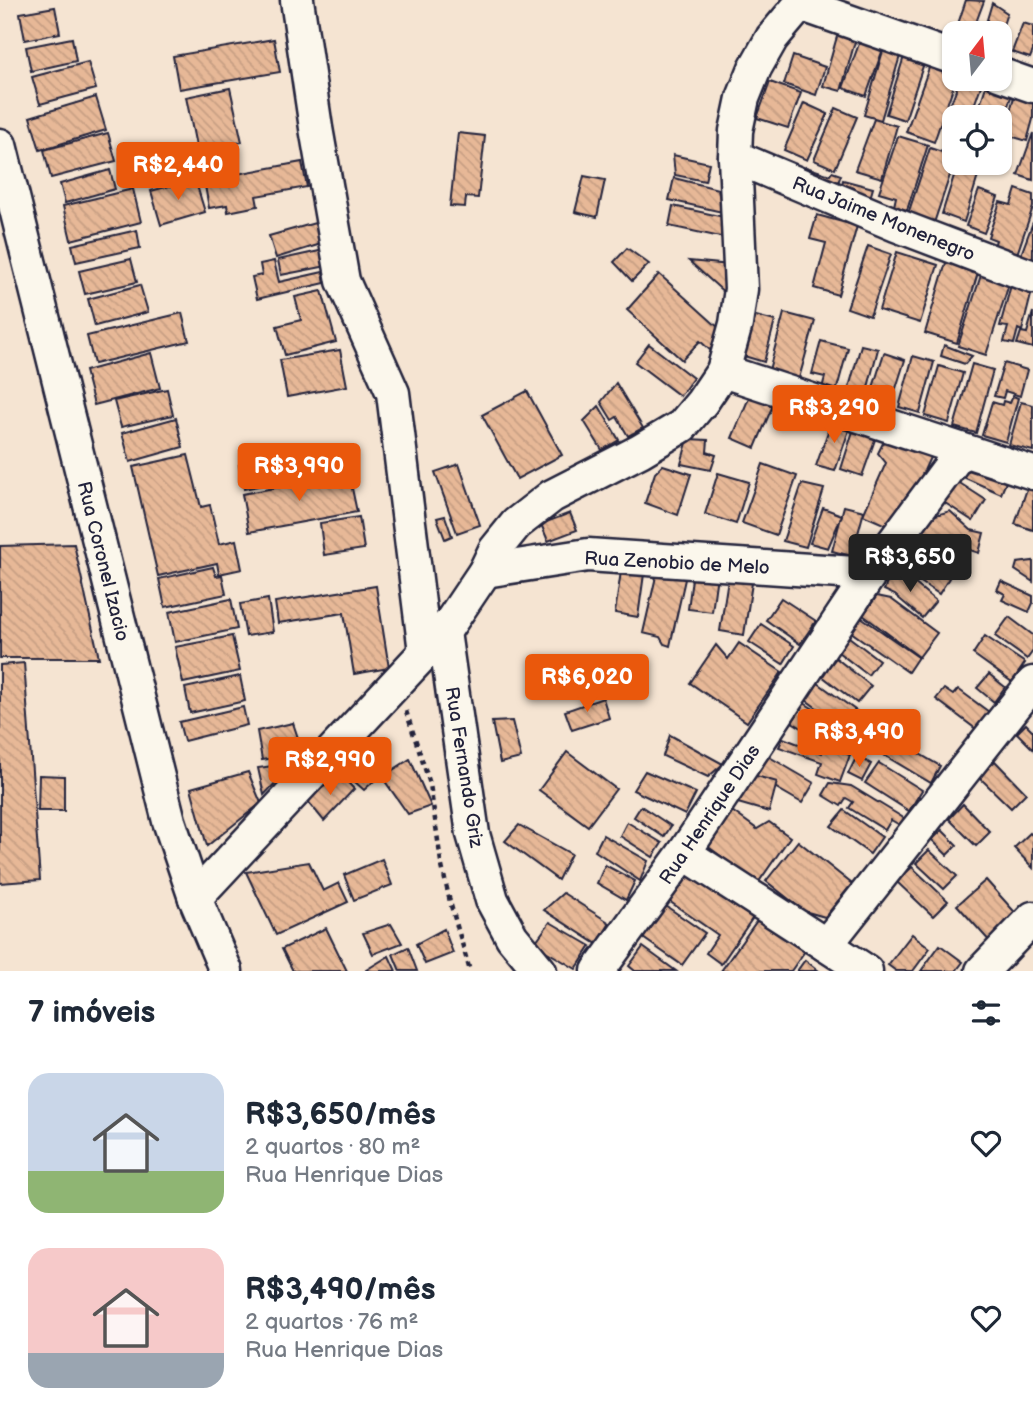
<!DOCTYPE html>
<html lang="pt">
<head>
<meta charset="utf-8">
<style>
	:root { --surface:#fff; --page:#f2f2f3; --text:#1f2937; --muted:#747a83; --accent:#ea580c }
	body { margin:0; font-family:"Balsamiq Sans",sans-serif; background:var(--page); color:var(--text); height:100vh; display:flex; flex-direction:column; font-size:26px; white-space:nowrap }
	* { box-sizing:border-box; margin:0 }
	p { font-size:23px; color:var(--muted) }
	.icon { flex:none; width:38px; height:38px; fill:none; stroke:currentColor; stroke-width:2; stroke-linecap:round; stroke-linejoin:round }
	.map { position:relative; height:971px; overflow:hidden }
	.drawer { display:flex; flex-direction:column; background:var(--surface); flex:1 }
	.drawer>* { flex:none }
	.needle { width:46px; rotate:16deg }
	.tools { position:absolute; left:942px; top:21px; display:grid; gap:14px }
	.tools a { display:grid; place-items:center; width:70px; height:70px; border-radius:14px; background:var(--surface); box-shadow:0 2px 5px #0004; font-size:35px }
	.price { position:absolute; translate:-50% -60px; padding:0 16px; border-radius:7px; background:var(--accent); color:#fff; font-size:23px; line-height:46px; filter:drop-shadow(0 2px 4px #0008) }
	.price::after { content:''; position:absolute; left:50%; top:42px; width:21px; height:16px; margin-left:-10px; background:inherit; clip-path:polygon(0 0,100% 0,50% 100%) }
	.price.selected { background:#222; color:#fff }
	ul { padding:0; list-style:none }
	li { display:flex; align-items:center; gap:21px; height:175px; padding:0 28px }
	li span { display:grid; place-items:center; flex:none; width:196px; height:140px; border-radius:21px; color:#555 }
	li>.icon { margin-inline-start:auto }
	span .icon { width:84px; height:84px; fill:#fffc; stroke-width:1 }
	li b { font-size:30px }
	h2 { display:flex; justify-content:space-between; align-items:center; height:84px; padding:0 28px; font-size:30px }
	.map>svg:first-child { display:block }
</style>
</head>
<body>
<div class="map">
<svg width="1033" height="971" viewBox="0 0 1033 971">
	<defs>
		<pattern id="building-back-hatch" width="6" height="6" patternUnits="userSpaceOnUse" patternTransform="scale(1.75)"><rect width="6" height="6" fill="#e7b897"/><path d="M-1 5l2 2M0 0l6 6M5-1l2 2" fill="none" stroke="#c69e83"/></pattern>
	</defs>
	<rect width="100%" height="100%" fill="#f5e4d2"/>
	<filter id="ink" filterUnits="userSpaceOnUse"><feTurbulence type="fractalNoise" baseFrequency=".0143" numOctaves="2"/><feDisplacementMap in="SourceGraphic" scale="14" xChannelSelector="R" yChannelSelector="G"/><feConvolveMatrix kernelMatrix="1 2 1 2 8 2 1 2 1" color-interpolation-filters="sRGB"/></filter>
	<g filter="url(#ink)">
		<g fill="url(#building-back-hatch)" stroke="#22223b" stroke-width="2">
			<path d="M966,0L984,1L972,33H955Z"/>
			<path d="M992,3L1007,13L999,37V33H983Z"/>
			<path d="M55,7L60,33L25,40L20,13Z"/>
			<path d="M1023,23L1033,26V51L1030,58L1012,52Z"/>
			<path d="M838,33L856,38L841,91L823,86Z"/>
			<path d="M72,38L76,61L31,71L26,47Z"/>
			<path d="M274,39L280,72L179,89L173,56Z"/>
			<path d="M860,41L883,49L866,96L843,88Z"/>
			<path d="M906,50L926,57L905,120L886,114Z"/>
			<path d="M883,51L900,56L881,120L864,115Z"/>
			<path d="M793,56L825,67L816,95L784,84Z"/>
			<path d="M88,62L96,89L40,104L32,77Z"/>
			<path d="M930,65L954,73V79H956L934,142L906,132Z"/>
			<path d="M960,79H969L982,83L970,117H954V126L944,122Z"/>
			<path d="M770,82L801,93L788,128L757,118Z"/>
			<path d="M987,83L1013,91L999,132V117H976Z"/>
			<path d="M230,88L242,142L197,151L186,97Z"/>
			<path d="M1015,93L1033,98V119L1027,141L1004,134Z"/>
			<path d="M96,97L106,130L40,150L30,117Z"/>
			<path d="M804,103L828,114L807,160L784,150Z"/>
			<path d="M836,108L857,117L835,169L814,160Z"/>
			<path d="M874,119L897,126L882,178L855,170Z"/>
			<path d="M108,133L116,161L51,178L44,150Z"/>
			<path d="M458,133L485,136L478,198L466,197L465,207L450,206Z"/>
			<path d="M1033,133V180L1018,175Z"/>
			<path d="M898,136L928,145L907,210L894,206L896,197L879,192Z"/>
			<path d="M930,148L954,156V163L932,229L906,220Z"/>
			<path d="M673,155L709,163L705,181L675,175Z"/>
			<path d="M302,162L307,187L256,196L258,206L228,212L227,205L209,208L204,180Z"/>
			<path d="M958,163H982L964,222L942,214Z"/>
			<path d="M806,167L830,175L832,172L841,175L835,190L802,178Z"/>
			<path d="M110,170L115,189L65,203L60,184Z"/>
			<path d="M584,176L605,180L597,217L575,212Z"/>
			<path d="M674,178L718,189L722,212L669,200Z"/>
			<path d="M195,179L205,212L161,225L151,191Z"/>
			<path d="M843,180L873,188L868,205L839,198Z"/>
			<path d="M133,189L141,222L71,240L63,206Z"/>
			<path d="M1016,189L1033,195V207L1015,260L992,252L996,240L988,237L1000,202L1011,205Z"/>
			<path d="M979,190L998,197L984,233L966,226Z"/>
			<path d="M673,206L724,217L725,238L669,226Z"/>
			<path d="M817,215L857,226L838,295L814,288L826,243L810,239Z"/>
			<path d="M1033,222V265L1019,260Z"/>
			<path d="M315,223L321,244L276,258L269,236Z"/>
			<path d="M137,230L140,248L76,262L72,245Z"/>
			<path d="M868,246L891,254L870,316L847,308Z"/>
			<path d="M627,248L649,264L632,281L614,262Z"/>
			<path d="M324,250L327,266L281,275L278,260Z"/>
			<path d="M897,252L938,265L920,323L879,310Z"/>
			<path d="M948,256L980,266L957,343L925,333Z"/>
			<path d="M131,259L137,282L85,294L79,271Z"/>
			<path d="M274,261L279,282L323,272L325,283L257,299L252,277L262,275L260,264Z"/>
			<path d="M689,261L730,265L727,295Z"/>
			<path d="M983,269L1011,278L986,355L958,346Z"/>
			<path d="M659,274L719,328L712,352L700,341L682,360L627,310Z"/>
			<path d="M140,285L148,312L95,326L88,299Z"/>
			<path d="M1011,285L1032,291L1022,331L1018,329L1014,344L1004,342L1008,327L1000,326Z"/>
			<path d="M322,291L336,342L285,355L277,326L301,320L295,297Z"/>
			<path d="M1033,312V348L1017,344L1021,332L1027,333Z"/>
			<path d="M182,313L189,341L94,364L87,336Z"/>
			<path d="M784,313L815,321L798,382L768,374Z"/>
			<path d="M756,316L775,321L764,362L744,356Z"/>
			<path d="M821,341L848,348L835,396L821,392L825,377L812,374Z"/>
			<path d="M649,344L693,378L680,396L635,362Z"/>
			<path d="M861,345L878,349L866,395L848,391Z"/>
			<path d="M944,345L972,356L965,364L941,356Z"/>
			<path d="M340,350L347,386L287,397L280,360Z"/>
			<path d="M151,353L160,388L94,405L85,371Z"/>
			<path d="M884,353L905,360L891,404L870,397Z"/>
			<path d="M913,356L934,362L920,413L899,407Z"/>
			<path d="M1004,363L1027,370L1020,396L1005,391L1003,398L994,396Z"/>
			<path d="M972,364L993,370L976,433L954,427Z"/>
			<path d="M939,366L963,373L949,423L925,416Z"/>
			<path d="M616,383L643,428L628,436L617,417L612,420L601,402Z"/>
			<path d="M753,388L776,398L755,448L732,438Z"/>
			<path d="M167,389L173,415L121,427L114,401Z"/>
			<path d="M527,391L562,455L517,479L482,415Z"/>
			<path d="M1013,396L1018,398L1006,442L982,435L992,402L1002,405L1003,401L1010,403Z"/>
			<path d="M1021,402L1033,405V451L1009,445Z"/>
			<path d="M599,406L619,440L602,450L584,421Z"/>
			<path d="M833,417L851,424L835,471L816,466Z"/>
			<path d="M176,418L183,447L130,462L122,433Z"/>
			<path d="M854,428L877,434L862,476L841,469Z"/>
			<path d="M888,433L932,453L897,530L863,515L886,463L878,453Z"/>
			<path d="M688,439L708,440L707,452L716,455L711,470L681,464Z"/>
			<path d="M311,450L316,474L244,489L239,465Z"/>
			<path d="M188,455L201,507L210,505L219,544L236,540L242,569L219,574L217,563L158,576L133,467Z"/>
			<path d="M972,459L1009,475L1001,494L963,477Z"/>
			<path d="M459,464L480,525L457,533L435,472Z"/>
			<path d="M763,464L797,476L776,535L742,523Z"/>
			<path d="M663,465L691,474L678,515L645,503L655,473Z"/>
			<path d="M718,473L749,482L736,524L705,514Z"/>
			<path d="M349,474L357,512L249,532L242,494Z"/>
			<path d="M955,480L986,500L973,521L942,501Z"/>
			<path d="M802,484L824,489L806,547L783,541Z"/>
			<path d="M1028,486L1033,488V530L1015,524Z"/>
			<path d="M844,506L864,511L852,556L832,551Z"/>
			<path d="M823,508L842,515L828,548L810,543Z"/>
			<path d="M950,511L971,530L984,533L979,553L964,548L961,553L939,538L922,532L925,518Z"/>
			<path d="M570,513L577,530L548,541L541,524Z"/>
			<path d="M445,516L452,536L445,539L437,518Z"/>
			<path d="M359,517L364,549L324,555L320,523Z"/>
			<path d="M74,544L99,658H0V546Z"/>
			<path d="M908,552L949,578L939,594L898,567Z"/>
			<path d="M1033,561V582L1015,570L1017,563Z"/>
			<path d="M213,567L216,576L222,575L226,594L165,607L159,579Z"/>
			<path d="M621,571L644,574L638,617L615,613Z"/>
			<path d="M693,571L717,575L712,612L688,609Z"/>
			<path d="M892,571L907,577L936,601L922,618L895,595L884,590Z"/>
			<path d="M657,572L685,579L670,646L664,644L660,637L643,633Z"/>
			<path d="M728,579L752,583L744,635L720,631Z"/>
			<path d="M1001,581L1033,596V603L1029,612L1002,600L1005,594L997,590Z"/>
			<path d="M376,586L389,668L354,674L344,613L278,623L275,602Z"/>
			<path d="M877,596L891,599L937,633L919,657L863,615Z"/>
			<path d="M781,598L816,621L800,644L766,620Z"/>
			<path d="M231,599L237,629L175,642L169,612Z"/>
			<path d="M268,599L273,632L246,636L240,604Z"/>
			<path d="M861,617L918,657L908,672L851,632Z"/>
			<path d="M1009,617L1033,635V651L1027,659L995,636Z"/>
			<path d="M761,624L794,646L783,664L749,642Z"/>
			<path d="M232,636L240,671L183,683L175,647Z"/>
			<path d="M985,636L1025,663L1012,682L973,654Z"/>
			<path d="M849,637L879,660L868,675L838,652Z"/>
			<path d="M739,643L782,672L747,722L690,683L716,645L728,659Z"/>
			<path d="M836,658L871,686L857,703L822,676Z"/>
			<path d="M24,663L40,880L0,883V665Z"/>
			<path d="M989,674L1005,687L994,702L977,688Z"/>
			<path d="M240,676L245,701L190,713L185,688Z"/>
			<path d="M818,683L866,718L862,723L875,732L866,744L806,700Z"/>
			<path d="M944,689L953,695L958,689L989,712L976,729L936,699Z"/>
			<path d="M603,698L609,718L572,730L565,711Z"/>
			<path d="M804,703L836,723L825,742L792,722Z"/>
			<path d="M243,707L247,725L184,741L179,722Z"/>
			<path d="M512,721L521,758L500,763L492,722Z"/>
			<path d="M293,723L303,753L262,760L257,731Z"/>
			<path d="M1026,724L1033,731V749L1017,733Z"/>
			<path d="M670,735L723,764L708,777L663,756Z"/>
			<path d="M887,735L940,766L931,783L877,751Z"/>
			<path d="M783,738L822,753L825,746L850,755L840,782L818,774L822,762L779,747Z"/>
			<path d="M567,752L616,789L588,826L539,790Z"/>
			<path d="M766,755L814,783L802,803L754,775Z"/>
			<path d="M857,756L871,764L862,781L848,774Z"/>
			<path d="M410,759L431,806L408,814L382,777Z"/>
			<path d="M995,761L1026,793L1011,808L979,777Z"/>
			<path d="M294,763L264,795L258,768Z"/>
			<path d="M879,763L922,790L909,811L865,783Z"/>
			<path d="M358,764L374,781L364,790L346,774Z"/>
			<path d="M645,771L696,793L685,815L633,790Z"/>
			<path d="M739,771L777,782L769,812L731,801Z"/>
			<path d="M248,772L261,803L207,846L191,788Z"/>
			<path d="M39,775L64,776V811H38Z"/>
			<path d="M341,775L354,789L324,821L306,799Z"/>
			<path d="M830,783L851,786L907,820L903,827L891,820L885,830L849,808L853,802L846,798L841,806L823,795Z"/>
			<path d="M963,804L990,832L976,846L949,819Z"/>
			<path d="M641,806L671,826L664,837L634,817Z"/>
			<path d="M844,810L882,837L870,854L831,826Z"/>
			<path d="M732,811L757,829L769,822L790,837L758,883L707,846Z"/>
			<path d="M627,822L662,843L653,857L620,836Z"/>
			<path d="M519,825L571,854L558,880L505,841Z"/>
			<path d="M942,830L957,845L947,855L932,840Z"/>
			<path d="M1030,833L1033,836V868L1014,848Z"/>
			<path d="M603,835L648,861L640,881L595,851Z"/>
			<path d="M798,841L852,884L825,917L804,911L766,881Z"/>
			<path d="M929,850L957,876L944,889L916,863Z"/>
			<path d="M382,859L392,885L354,900L344,875Z"/>
			<path d="M309,862L323,891L339,883L348,902L276,935L246,872Z"/>
			<path d="M605,865L635,881L626,900L597,883Z"/>
			<path d="M912,867L948,901L933,916L897,882Z"/>
			<path d="M686,870L754,916L721,964L706,953L718,935L666,899Z"/>
			<path d="M986,880L1020,918L992,944L957,905Z"/>
			<path d="M563,893L610,923L597,944L544,910Z"/>
			<path d="M666,906L705,933L682,965L643,938Z"/>
			<path d="M761,915L807,948L791,971H721Z"/>
			<path d="M550,922L591,946L576,969L534,944Z"/>
			<path d="M391,924L402,943L373,954L363,933Z"/>
			<path d="M326,928L347,971H293L282,949Z"/>
			<path d="M444,929L453,953L425,964L416,944Z"/>
			<path d="M912,934L930,948L913,971H896L888,965Z"/>
			<path d="M940,945L963,962L956,971H921Z"/>
			<path d="M408,947L417,971H400L393,954Z"/>
			<path d="M643,947L676,971H635L629,966Z"/>
			<path d="M389,956L396,971H366V970Z"/>
			<path d="M805,960L819,971H797Z"/>
		</g>
		<g fill="none" stroke-linecap="round" stroke-linejoin="round">
			<g stroke="#22223b" stroke-width="37">
				<g id="minor">
					<path d="M297,0L316,128L343,281L393,393L425,652"/>
					<path d="M800,4L954,58"/>
					<path d="M999,74L1033,86"/>
					<path d="M0,145L169,821L195,898L226,971"/>
					<path d="M735,157L896,225L1033,277"/>
					<path d="M723,371L1033,473"/>
					<path d="M485,571L588,555L870,574"/>
					<path d="M444,632L473,834L492,900L512,937L540,971"/>
					<path d="M684,853L866,971"/>
					<path d="M195,898L444,632L485,571L495,550L516,524L552,496L640,451L682,426L702,402L723,371L736,324L741,289L735,157L736,131L743,98L755,68L772,38L804,0"/>
					<path d="M826,945L1033,683"/>
					<path d="M598,971L684,853L870,574L962,450"/>
					<path d="M982,971L1033,918"/>
				</g>
			</g>
			<path stroke="#22223b" stroke-width="4.5" stroke-dasharray="5 5" stroke-linecap="butt" d="M406,711L430,784L441,862L450,902L470,971"/>
			<use href="#minor" stroke="#fbf7ec" stroke-width="32"/>
		</g>
	</g>
	<g text-anchor="middle" stroke-width="6" stroke-linejoin="round" paint-order="stroke">
		<g font-size="19" fill="#22223b" stroke="#fbf7ec">
			<text transform="translate(884 218) rotate(22)" y="7">Rua Jaime Monenegro</text>
			<text transform="translate(104 561) rotate(76)" y="7">Rua Coronel Izacio</text>
			<text transform="translate(677 562) rotate(3)" y="7">Rua Zenobio de Melo</text>
			<text transform="translate(465 767) rotate(81)" y="7">Rua Fernando Griz</text>
			<text transform="translate(709 814) rotate(-56)" y="7">Rua Henrique Dias</text>
		</g>
	</g>
</svg>
<div class="tools">
<a><svg class="needle" viewBox="-14 -14 28 28"><path d="M0-13l5 13h-10z" fill="#e53935"/><path d="M0 13l5-13h-10z" fill="#747a83"/></svg></a>
<a><svg class="icon" aria-label="locate" viewBox="0 0 24 24"><circle cx="12" cy="12" r="6"/><path d="M12 2v4M12 18v4M2 12h4M18 12h4"/></svg></a>
</div>
<b class="price" style="left:178px;top:202px">R$2,440</b>
<b class="price" style="left:834px;top:445px">R$3,290</b>
<b class="price" style="left:299px;top:503px">R$3,990</b>
<b class="price selected" style="left:910px;top:594px">R$3,650</b>
<b class="price" style="left:587px;top:714px">R$6,020</b>
<b class="price" style="left:859px;top:769px">R$3,490</b>
<b class="price" style="left:330px;top:797px">R$2,990</b>
</div>
<section class="drawer">
<h2>7 imóveis<svg class="icon" aria-label="filters" viewBox="0 0 24 24"><path d="M4 7h16M4 17h16"/><circle cx="9" cy="7" r="2"/><circle cx="15" cy="17" r="2"/></svg></h2>
<ul>
<li><span style="background:linear-gradient(#c9d6e8 70%,#8fb573 0)"><svg class="icon" aria-label="home" viewBox="0 0 24 24"><path d="M3 11l9-7 9 7M6 9v11h12V9"/></svg></span><div><b>R$3,650/mês</b><p>2 quartos · 80 m²</p><p>Rua Henrique Dias</p></div><svg class="icon" aria-label="heart" viewBox="0 0 24 24"><path d="M12 20l-8-8c-3-5 5-10 8-4 3-6 11-1 8 4z"/></svg></li>
<li><span style="background:linear-gradient(#f6c9c9 75%,#9aa5b1 0)"><svg class="icon" aria-label="home" viewBox="0 0 24 24"><path d="M3 11l9-7 9 7M6 9v11h12V9"/></svg></span><div><b>R$3,490/mês</b><p>2 quartos · 76 m²</p><p>Rua Henrique Dias</p></div><svg class="icon" aria-label="heart" viewBox="0 0 24 24"><path d="M12 20l-8-8c-3-5 5-10 8-4 3-6 11-1 8 4z"/></svg></li>
</ul>
</section>
</body>
</html>
